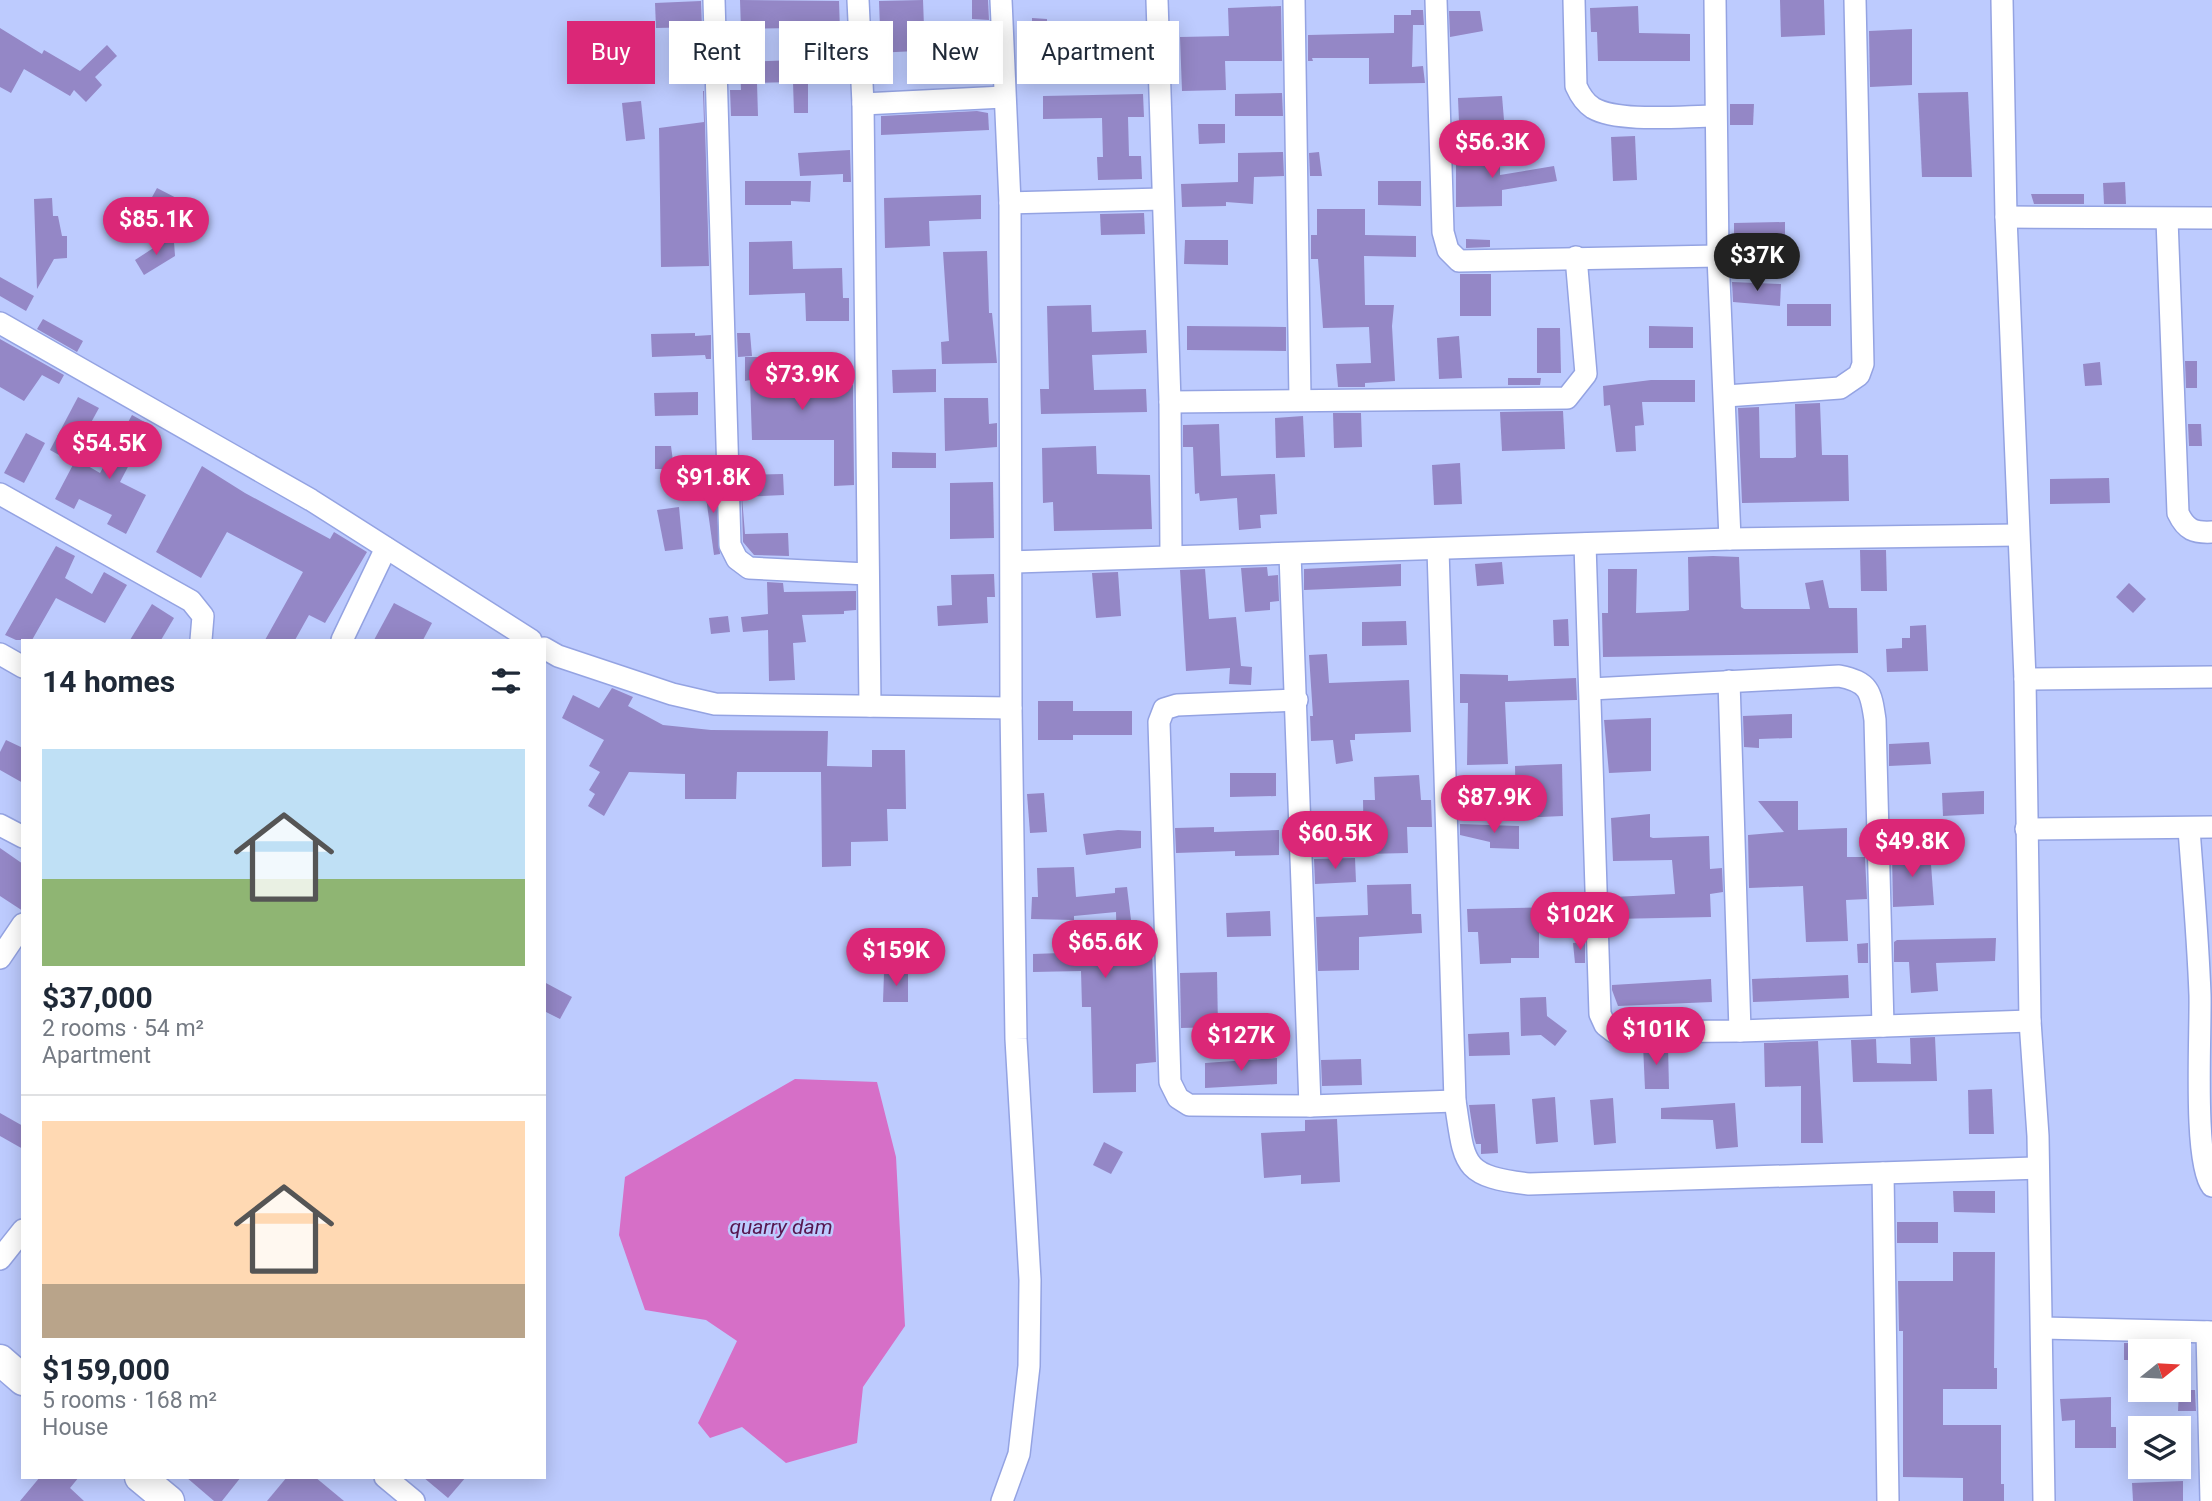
<!DOCTYPE html>
<html lang="en">
<head>
<meta charset="utf-8">
<style>
	:root { --surface:#fff; --page:#f6f6f7; --text:#1f2937; --muted:#747a83; --line:#e0e1e3; --accent:#db2777 }
	body { margin:0; font-family:Roboto,sans-serif; background:var(--page); color:var(--text); height:100vh; display:flex; flex-direction:column; font-size:26px; white-space:nowrap }
	* { box-sizing:border-box; margin:0 }
	p { font-size:23px; color:var(--muted) }
	.icon { flex:none; width:38px; height:38px; fill:none; stroke:currentColor; stroke-width:2; stroke-linecap:round; stroke-linejoin:round }
	.map { position:relative; flex:1; overflow:hidden }
	.sheet { position:absolute; left:21px; top:639px; width:525px; height:840px; display:flex; flex-direction:column; background:var(--surface); border-radius:0px; box-shadow:0 4px 18px #0003 }
	.sheet>* { flex:none }
	.guide { position:absolute; left:567px; top:21px; width:665px; height:63px; display:flex; gap:14px }
	.needle { width:46px; rotate:72deg }
	.tools { position:absolute; left:2128px; top:1339px; display:grid; gap:14px }
	.tools a { display:grid; place-items:center; width:63px; height:63px; border-radius:0px; background:var(--surface); box-shadow:0 4px 18px #0003; font-size:35px }
	.price { position:absolute; translate:-50% -60px; padding:0 16px; border-radius:24px; background:var(--accent); color:#fff; font-size:23px; line-height:46px; filter:drop-shadow(0 2px 4px #0008) }
	.price::after { content:''; position:absolute; left:50%; top:42px; width:21px; height:16px; margin-left:-10px; background:inherit; clip-path:polygon(0 0,100% 0,50% 100%) }
	.price.selected { background:#222; color:#fff }
	ul { padding:0; list-style:none }
	li { display:grid; align-content:center; gap:14px; height:371px; padding:0 21px }
	li+li { border-top:2px solid var(--line) }
	li span { display:grid; place-items:center; height:217px; border-radius:0px; color:#555 }
	li>.icon { margin-inline-start:auto }
	span .icon { width:126px; height:126px; fill:#fffc; stroke-width:1 }
	li b { font-size:30px }
	h2 { display:flex; justify-content:space-between; align-items:center; height:84px; padding:0 21px; font-size:30px }
	.pill { padding:0 24px; border-radius:0px; background:var(--surface); box-shadow:0 4px 18px #0003; font-size:24px; line-height:63px }
	.pill.selected { background:var(--accent); color:#fff }
	.map>svg:first-child { display:block }
</style>
</head>
<body>
<div class="map">
<svg width="2212" height="1501" viewBox="0 0 2212 1501">
	<rect width="100%" height="100%" fill="#bdcbfe"/>
	<path fill="#d66fc7" d="M795,1079L877,1082L896,1157L905,1326L863,1387L857,1443L786,1463L742,1427L710,1438L698,1423L737,1341L706,1320L645,1310L619,1235L625,1177Z"/>
	<g fill="#9487c6">
		<path d="M740,0L839,1L840,32H846L849,82L808,83V113H794L793,82L757,83L758,116H731L730,90H741L740,62L796,60L795,28L741,29Z"/>
		<path d="M923,0L924,27L981,26L982,48L874,53L873,32L880,29L879,1Z"/>
		<path d="M972,0H988L989,20L972,19Z"/>
		<path d="M1780,0H1824L1825,35L1781,37Z"/>
		<path d="M701,1L702,27L656,28L655,3Z"/>
		<path d="M1281,6L1282,61H1225L1226,90L1182,91L1180,37L1229,36L1228,8Z"/>
		<path d="M1638,6L1639,33L1690,34V61H1598L1597,32H1591L1590,8Z"/>
		<path d="M1411,10H1423L1424,25H1413L1412,67L1423,66L1425,83L1369,84V58H1312L1313,61H1308V35L1394,33V15H1411Z"/>
		<path d="M1449,11H1480L1483,31L1450,37Z"/>
		<path d="M1032,18L1047,19V35L1032,34Z"/>
		<path d="M0,28L42,54L44,50L80,71L107,45L117,56L95,77L102,85L86,102L74,90L70,96L24,69L11,93L0,87Z"/>
		<path d="M1912,29V85L1870,87L1869,31Z"/>
		<path d="M1141,40L1142,63L1098,64L1097,42Z"/>
		<path d="M703,91H704L709,266L661,267L659,128L704,122Z"/>
		<path d="M1968,92L1972,177H1922L1918,93Z"/>
		<path d="M1282,93L1283,116H1235V94Z"/>
		<path d="M1143,94L1144,117H1128L1129,156H1141L1142,179L1098,180L1097,157H1103L1102,118L1043,119V96Z"/>
		<path d="M1502,96L1504,120L1459,122L1458,98Z"/>
		<path d="M641,101L645,139L626,141L622,103Z"/>
		<path d="M1730,104H1754L1753,125H1730Z"/>
		<path d="M977,111L988,113L989,130L881,135V116Z"/>
		<path d="M1198,124H1225V143L1199,144Z"/>
		<path d="M1635,136L1637,180L1613,181L1611,137Z"/>
		<path d="M850,150L851,182H843V174L800,176L798,153Z"/>
		<path d="M1283,152L1284,176L1254,177L1253,204L1226,202V206L1182,207L1181,184L1238,182V153Z"/>
		<path d="M1319,152L1322,176H1310L1309,153Z"/>
		<path d="M1456,155H1500V175L1554,166L1557,181L1502,190V206L1456,207Z"/>
		<path d="M745,181H811L810,202L791,201V205H745Z"/>
		<path d="M1378,181H1421V206L1378,205Z"/>
		<path d="M2125,182L2126,204H2104L2103,183Z"/>
		<path d="M157,188L188,204L194,200L203,213L181,228L145,210Z"/>
		<path d="M2031,194H2084V204H2034Z"/>
		<path d="M981,195V219L929,221L930,246L885,248L884,198Z"/>
		<path d="M52,198L53,216H58L62,236H67V258L54,259L37,289L34,199Z"/>
		<path d="M1317,209H1365V235L1416,236V257L1364,256L1365,305H1394L1392,326L1395,381L1365,383V387H1338L1336,364L1371,363L1369,327L1323,328L1318,259H1311V235H1317Z"/>
		<path d="M1144,213L1145,234L1101,235L1100,214Z"/>
		<path d="M1785,222V249H1734V223Z"/>
		<path d="M1466,239L1490,240V247L1466,248Z"/>
		<path d="M1185,240H1228V265L1184,264Z"/>
		<path d="M792,241L793,269L842,268L843,298H849V321H806L805,293L749,295V242Z"/>
		<path d="M174,242L175,256L144,275L135,260L161,243Z"/>
		<path d="M987,251L989,313H992L997,363L942,364L941,342L949,341L943,252Z"/>
		<rect x="1460" y="274" width="31" height="42"/>
		<path d="M0,277L34,296L26,311L0,296Z"/>
		<path d="M1732,282L1781,284L1780,306L1733,302Z"/>
		<rect x="1787" y="304" width="44" height="22"/>
		<path d="M1091,305L1092,332L1146,330L1147,353L1092,355L1094,390L1146,389L1147,412L1041,414L1040,389H1049L1047,306Z"/>
		<path d="M43,319L83,341L77,352L37,329Z"/>
		<path d="M1187,326L1286,327V351L1187,350Z"/>
		<path d="M1649,326L1693,327V348H1649Z"/>
		<path d="M1537,328H1560L1561,373H1537Z"/>
		<path d="M695,333V336L711,335V359H706L705,355L652,357L651,334Z"/>
		<path d="M737,333H750L752,356L738,357Z"/>
		<path d="M1459,336L1462,378L1439,379L1437,338Z"/>
		<path d="M0,339L64,375L59,384L42,375L24,401L0,387Z"/>
		<path d="M745,357H785L786,385L843,383V386L853,385L854,485L834,486V440H752L750,380L745,381Z"/>
		<path d="M2185,361H2197V388H2186Z"/>
		<path d="M2100,362L2102,385L2085,386L2083,364Z"/>
		<path d="M936,369V392L893,393L892,370Z"/>
		<path d="M1508,378H1541L1540,385H1508Z"/>
		<path d="M1651,380H1695V402H1642L1644,425L1635,426L1636,451L1616,452L1610,405L1604,406L1603,386Z"/>
		<path d="M698,392V415L655,416L654,393Z"/>
		<path d="M78,397L99,408L70,461L50,450Z"/>
		<path d="M944,398H988L989,424L997,423V447L945,451Z"/>
		<path d="M1820,403L1822,455H1848L1849,501L1742,503L1738,408L1759,407L1760,458H1793L1796,457L1795,404Z"/>
		<path d="M1563,411L1565,449L1502,451L1500,412Z"/>
		<path d="M1333,413H1361L1362,447L1334,448Z"/>
		<path d="M132,415L150,425L120,482L146,495L126,534L107,524L112,515L79,499L74,509L55,499L76,459L100,473Z"/>
		<path d="M1303,416L1305,457L1276,458L1275,418Z"/>
		<path d="M1219,424L1221,476L1275,474L1277,514L1260,515L1261,528L1239,530L1237,498L1200,501L1199,493L1195,494L1193,447H1183V425Z"/>
		<path d="M2188,424H2201L2202,446H2189Z"/>
		<path d="M26,433L45,443L24,483L4,473Z"/>
		<path d="M655,446H671L674,469H655Z"/>
		<path d="M1096,446L1097,474L1150,475L1152,529L1054,531L1053,502L1043,503L1042,448Z"/>
		<path d="M892,452L936,453V468H892Z"/>
		<path d="M1460,463L1462,504L1434,505L1432,465Z"/>
		<path d="M202,466L245,493L330,539L334,532L367,552L325,623L309,615L295,640H265L303,572L227,532L201,578L156,552Z"/>
		<path d="M783,474L784,495L742,497L745,534L788,533L789,556L754,555L743,542L741,475Z"/>
		<path d="M2109,478L2110,503L2050,504V479Z"/>
		<path d="M993,482L994,538L950,539V483Z"/>
		<path d="M704,483H715L720,554L714,555Z"/>
		<path d="M679,507L683,549L665,551L657,510Z"/>
		<path d="M56,546L75,556L65,578L92,594L104,572L127,585L105,623L56,598L32,640H16L5,635Z"/>
		<path d="M1860,550H1886L1887,591H1861Z"/>
		<path d="M1713,556L1739,557L1741,607L1744,609H1810L1805,583L1823,580L1829,608H1857L1858,653L1603,657L1602,613H1608V569H1637L1636,613L1685,611L1689,610L1688,557Z"/>
		<path d="M1502,562L1504,584L1477,586L1475,564Z"/>
		<path d="M1401,564V586L1304,590V569Z"/>
		<path d="M1267,567L1268,576L1278,575L1279,601L1270,602V610L1245,612L1241,568Z"/>
		<path d="M1205,569L1209,619L1236,617L1241,666L1252,667L1251,685L1229,684L1230,668L1186,671L1180,570Z"/>
		<path d="M1118,572L1121,616L1096,618L1092,573Z"/>
		<path d="M994,574L995,597H987L988,623L938,626L937,606L952,605L951,575Z"/>
		<path d="M767,582L783,583L784,592L856,591V610L844,611V614L802,615L806,642L793,643L795,680L769,681L768,630L743,632L741,617L768,614Z"/>
		<path d="M2129,583L2146,599L2133,613L2116,597Z"/>
		<path d="M394,603L432,623L423,640H374Z"/>
		<path d="M152,604L174,618L161,640H130Z"/>
		<path d="M728,616L730,632L711,634L709,618Z"/>
		<path d="M1568,619L1569,646H1554L1553,620Z"/>
		<path d="M1406,621L1407,645L1362,646V622Z"/>
		<path d="M1926,625L1928,671L1887,672L1886,649L1902,648V638H1910V626Z"/>
		<path d="M1327,654L1329,683L1409,680L1411,732L1355,734V740H1350L1353,761L1336,764L1333,740L1311,741L1310,716H1313L1309,655Z"/>
		<path d="M1460,674L1508,675V681L1576,678L1577,700L1505,702L1508,764L1467,765L1468,703H1460Z"/>
		<path d="M612,688L633,697L628,706L663,725L711,730L828,731L827,766L872,767V750H905L906,809H887L888,841L851,842V866L822,867L821,772H737L736,799H685V774L629,772L604,816L588,806L595,794L589,790L600,772L589,766L604,740L562,718L573,695L599,708Z"/>
		<path d="M1038,701H1073V711H1132V735H1073V740H1038Z"/>
		<path d="M1792,714V738L1759,739V748L1744,747L1743,716Z"/>
		<path d="M1651,718V771L1609,773L1604,720Z"/>
		<path d="M6,740L23,748V783L0,770V752Z"/>
		<path d="M1929,742L1931,764L1889,766V744Z"/>
		<path d="M1562,764L1563,816L1516,818L1515,766Z"/>
		<path d="M1230,773H1276V796L1230,797Z"/>
		<path d="M1419,775L1421,800H1431L1432,827H1407L1408,853L1364,854L1363,800H1375L1374,777Z"/>
		<path d="M1984,791V814L1943,816L1942,793Z"/>
		<path d="M1044,793L1047,832L1030,833L1027,794Z"/>
		<path d="M1758,801H1798V830L1847,828V857H1865L1867,899L1846,900L1848,941L1806,942L1803,886L1749,888L1748,835L1784,832Z"/>
		<path d="M1650,814V837L1653,838L1709,836L1710,869L1722,868L1723,892L1710,894L1711,917L1613,919L1612,897L1675,894L1672,860L1613,861L1611,818Z"/>
		<path d="M1460,824L1519,826V849L1490,848V842L1460,835Z"/>
		<path d="M1214,827V832L1279,830V855L1235,856V851L1176,853L1175,828Z"/>
		<path d="M1118,830L1141,831V848L1086,855L1083,834Z"/>
		<path d="M0,848L23,864V911L0,896Z"/>
		<path d="M1930,851L1934,905L1893,907L1892,853Z"/>
		<path d="M1355,858L1356,882L1315,884L1314,859Z"/>
		<path d="M1074,867L1076,897L1115,893V888L1127,887L1131,920H1137L1138,951H1152L1156,1062L1136,1064V1092L1093,1093L1091,1007H1082L1081,971L1033,972V954L1117,951L1116,912L1074,916V920L1031,919L1032,897H1038L1037,868Z"/>
		<path d="M1411,884L1412,914H1421L1422,933L1359,937V970L1318,971L1316,917L1368,915L1367,885Z"/>
		<path d="M1564,907L1565,930L1539,931V958H1511V963L1480,964L1478,932H1468L1467,909Z"/>
		<path d="M1270,911L1271,936L1227,937L1226,913Z"/>
		<path d="M1996,938L1995,961L1936,963L1938,991L1911,993L1909,962H1894V942L1897,940Z"/>
		<path d="M1585,942V963H1575L1573,943Z"/>
		<path d="M1868,943V963H1858L1857,944Z"/>
		<path d="M1217,972L1218,1027L1181,1028L1180,973Z"/>
		<path d="M884,973L908,974V1002H883Z"/>
		<path d="M1848,975L1849,998L1753,1002L1752,979Z"/>
		<path d="M1711,979L1712,1002L1618,1006L1612,990V985Z"/>
		<path d="M544,982L572,997L560,1019L544,1011Z"/>
		<path d="M1546,997L1547,1016L1567,1031L1555,1046L1541,1035L1521,1036L1520,998Z"/>
		<path d="M1509,1032L1510,1055L1469,1056L1468,1034Z"/>
		<path d="M1935,1037L1937,1081L1853,1082L1851,1040L1876,1039L1877,1063L1911,1064L1910,1038Z"/>
		<path d="M1818,1041L1823,1143H1801V1086L1765,1087L1764,1043Z"/>
		<path d="M1643,1045H1668L1669,1089H1645Z"/>
		<path d="M1277,1058V1084L1205,1088V1063Z"/>
		<path d="M1361,1059L1362,1085L1322,1086L1321,1060Z"/>
		<path d="M1992,1089L1994,1134H1969L1968,1090Z"/>
		<path d="M1555,1097L1558,1142L1536,1144L1532,1099Z"/>
		<path d="M1613,1098L1616,1143L1594,1145L1590,1100Z"/>
		<path d="M1735,1103L1738,1147L1716,1149L1713,1120L1661,1119V1108Z"/>
		<path d="M1495,1104L1498,1153L1481,1154V1144H1476L1474,1137L1469,1105Z"/>
		<path d="M0,1113L23,1126V1149L0,1136Z"/>
		<path d="M1337,1119L1340,1182L1301,1184V1175L1264,1178L1261,1133L1305,1131V1120Z"/>
		<path d="M1104,1142L1123,1152L1111,1174L1093,1165Z"/>
		<path d="M1953,1191H1995V1213L1954,1212Z"/>
		<rect x="1897" y="1222" width="41" height="21"/>
		<path d="M1953,1252H1995L1994,1368H1997V1389H1943V1425H2001V1484H2004V1501H1963V1478L1903,1477V1331H1899L1898,1281H1953Z"/>
		<rect x="2124" y="1343" width="16" height="17"/>
		<path d="M2179,1390H2195L2196,1411H2178Z"/>
		<path d="M2111,1397V1427H2116V1448H2075V1420L2062,1421L2060,1399Z"/>
		<path d="M40,1477H79L70,1488L84,1501H20Z"/>
		<path d="M186,1477H241L222,1501H214Z"/>
		<path d="M287,1477H315L344,1501H267Z"/>
		<path d="M423,1477H466L448,1498Z"/>
		<path d="M2183,1481V1501H2133L2132,1483Z"/>
	</g>
	<g fill="none" stroke-linecap="round" stroke-linejoin="round">
		<g stroke="#94a3e2" stroke-width="24">
			<g id="street">
				<path d="M714,0L730,545L737,559L749,568L867,574"/>
				<path d="M858,0L863,104L870,706"/>
				<path d="M1001,0L1010,203L1011,708L1016,1039L1030,1280L1029,1366L1019,1454L1002,1501"/>
				<path d="M1157,0L1170,402L1171,555"/>
				<path d="M1294,0L1300,399"/>
				<path d="M1436,0L1443,232L1448,250L1459,261L1718,256"/>
				<path d="M1574,0L1576,86C1580,95 1585,103 1593,108C1619,123 1684,116 1715,116"/>
				<path d="M1715,0L1718,256L1730,539"/>
				<path d="M2002,0L2006,217L2025,679L2030,1021L2038,1136L2044,1501"/>
				<path d="M863,104L1004,97"/>
				<path d="M1010,203L1162,199"/>
				<path d="M2006,217L2212,218"/>
				<path d="M2167,219L2178,513C2186,530 2194,533 2212,532"/>
				<path d="M0,323L311,500L531,640"/>
				<path d="M1726,396L1840,388L1859,375L1863,364L1855,0"/>
				<path d="M1170,402L1567,398L1586,374L1576,257"/>
				<path d="M0,494L191,601L203,616L201,640"/>
				<path d="M1585,544L1600,1014L1605,1025L1614,1032L1740,1031L2030,1021"/>
				<path d="M1438,549L1455,1101C1465,1164 1460,1176 1529,1184L2038,1168"/>
				<path d="M1290,554L1310,1106"/>
				<path d="M1012,562L1730,539L2018,535"/>
				<path d="M342,640L386,548"/>
				<path d="M544,648L558,656L672,694L715,704L1011,708"/>
				<path d="M0,654L23,667"/>
				<path d="M2025,679L2212,677"/>
				<path d="M1729,681L1740,1031"/>
				<path d="M1591,689L1839,676C1869,682 1871,691 1875,720L1883,1026"/>
				<path d="M1297,700L1177,705L1164,709L1159,722L1170,1082L1178,1098L1189,1105L1310,1106L1455,1101"/>
				<path d="M0,825L23,837"/>
				<path d="M2026,829L2212,827"/>
				<path d="M2189,829C2193,884 2198,939 2200,995C2201,1031 2193,1163 2212,1186"/>
				<path d="M0,958L23,924"/>
				<path d="M1883,1173L1888,1501"/>
				<path d="M0,1259L23,1230"/>
				<path d="M2042,1328L2212,1332"/>
				<path d="M2207,1332L2211,1501"/>
				<path d="M385,1477L414,1501"/>
			</g>
		</g>
		<g stroke="#94a3e2" stroke-width="33">
			<g id="secondary">
				<path d="M0,1360L23,1380"/>
				<path d="M140,1477L169,1501"/>
			</g>
		</g>
		<use href="#street" stroke="#fff" stroke-width="21"/>
		<use href="#secondary" stroke="#fff" stroke-width="30"/>
	</g>
	<g text-anchor="middle" stroke-width="5" stroke-linejoin="round" paint-order="stroke">
		<g font-size="21" font-style="italic" fill="#57164f" stroke="#bdcbfe">
			<text x="781" y="1234">quarry dam</text>
		</g>
	</g>
</svg>
<div class="tools">
<a><svg class="needle" viewBox="-14 -14 28 28"><path d="M0-13l5 13h-10z" fill="#e53935"/><path d="M0 13l5-13h-10z" fill="#747a83"/></svg></a>
<a><svg class="icon" aria-label="layers" viewBox="0 0 24 24"><path d="M12 4l9 5-9 5-9-5zM3 14l9 5 9-5"/></svg></a>
</div>
<b class="price" style="left:1492px;top:180px">$56.3K</b>
<b class="price" style="left:156px;top:257px">$85.1K</b>
<b class="price selected" style="left:1757px;top:293px">$37K</b>
<b class="price" style="left:802px;top:412px">$73.9K</b>
<b class="price" style="left:109px;top:481px">$54.5K</b>
<b class="price" style="left:713px;top:515px">$91.8K</b>
<b class="price" style="left:1494px;top:835px">$87.9K</b>
<b class="price" style="left:1335px;top:871px">$60.5K</b>
<b class="price" style="left:1912px;top:879px">$49.8K</b>
<b class="price" style="left:1580px;top:952px">$102K</b>
<b class="price" style="left:1105px;top:980px">$65.6K</b>
<b class="price" style="left:896px;top:988px">$159K</b>
<b class="price" style="left:1656px;top:1067px">$101K</b>
<b class="price" style="left:1241px;top:1073px">$127K</b>
<div class="guide">
<a class="pill selected">Buy</a>
<a class="pill">Rent</a>
<a class="pill">Filters</a>
<a class="pill">New</a>
<a class="pill">Apartment</a>
</div>
<section class="sheet">
<h2>14 homes<svg class="icon" aria-label="filters" viewBox="0 0 24 24"><path d="M4 7h16M4 17h16"/><circle cx="9" cy="7" r="2"/><circle cx="15" cy="17" r="2"/></svg></h2>
<ul>
<li><span style="background:linear-gradient(#bfe0f5 60%,#8fb573 0)"><svg class="icon" aria-label="home" viewBox="0 0 24 24"><path d="M3 11l9-7 9 7M6 9v11h12V9"/></svg></span><div><b>$37,000</b><p>2 rooms · 54 m²</p><p>Apartment</p></div></li>
<li><span style="background:linear-gradient(#ffd9b3 75%,#b9a48a 0)"><svg class="icon" aria-label="home" viewBox="0 0 24 24"><path d="M3 11l9-7 9 7M6 9v11h12V9"/></svg></span><div><b>$159,000</b><p>5 rooms · 168 m²</p><p>House</p></div></li>
</ul>
</section>
</div>
</body>
</html>
